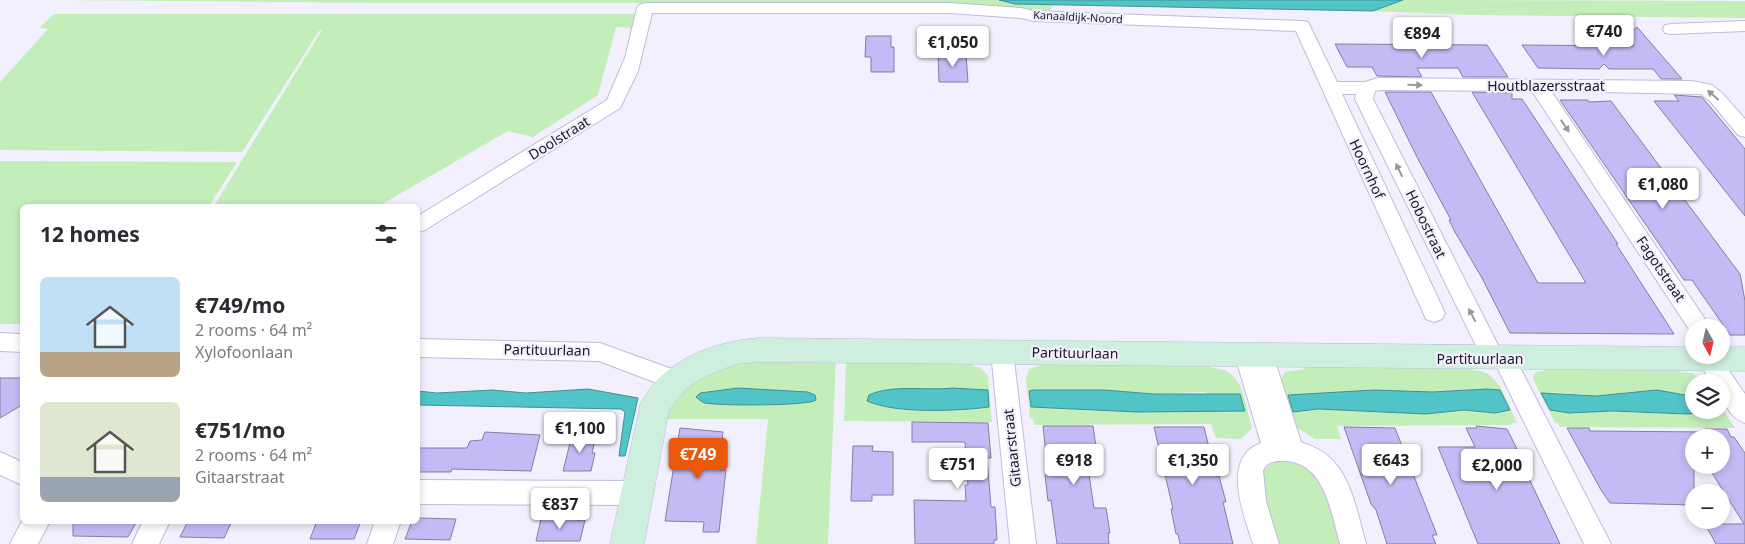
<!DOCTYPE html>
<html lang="en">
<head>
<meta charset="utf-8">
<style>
	:root { --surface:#fff; --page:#f2f2f3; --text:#2b2b33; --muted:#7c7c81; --accent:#ea580c }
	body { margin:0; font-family:"Noto Sans",sans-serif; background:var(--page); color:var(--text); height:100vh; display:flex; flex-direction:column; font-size:19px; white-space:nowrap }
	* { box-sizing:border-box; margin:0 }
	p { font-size:16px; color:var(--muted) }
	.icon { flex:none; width:28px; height:28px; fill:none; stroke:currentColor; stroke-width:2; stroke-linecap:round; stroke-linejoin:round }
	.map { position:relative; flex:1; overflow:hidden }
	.drawer { position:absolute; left:20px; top:204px; width:400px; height:320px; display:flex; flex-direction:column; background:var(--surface); border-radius:8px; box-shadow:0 2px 8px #0003 }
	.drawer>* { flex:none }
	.needle { width:32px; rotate:172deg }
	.buttons { position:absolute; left:1685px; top:319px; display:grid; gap:10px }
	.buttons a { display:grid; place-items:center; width:45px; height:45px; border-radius:50%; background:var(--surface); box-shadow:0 2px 8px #0003; font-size:25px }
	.price { position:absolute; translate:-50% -42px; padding:0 11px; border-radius:5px; background:#fff; color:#222; font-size:16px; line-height:32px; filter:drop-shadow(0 1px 2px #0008) }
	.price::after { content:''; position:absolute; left:50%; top:30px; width:15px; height:11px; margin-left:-8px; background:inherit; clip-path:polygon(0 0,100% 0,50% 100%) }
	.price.current { background:var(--accent); color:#fff }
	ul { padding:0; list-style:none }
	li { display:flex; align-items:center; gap:15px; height:125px; padding:0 20px }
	li span { display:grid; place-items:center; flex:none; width:140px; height:100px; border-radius:8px; color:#555 }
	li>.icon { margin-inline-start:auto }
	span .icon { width:60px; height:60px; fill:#fffc; stroke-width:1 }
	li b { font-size:21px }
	h2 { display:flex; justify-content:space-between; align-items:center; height:60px; padding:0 20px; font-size:21px }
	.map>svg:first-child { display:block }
</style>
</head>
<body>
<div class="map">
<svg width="1745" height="544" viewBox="0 0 1745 544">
	<rect width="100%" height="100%" fill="#f2f0fe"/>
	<g fill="#c4eeb9" fill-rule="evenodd">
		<path d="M57,0H999L1015,4L1053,5L1050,11L948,3H382Z"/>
		<path d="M1403,0L1745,1V18L1470,15L1373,11Z"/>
		<path d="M54,14H640L635,28L616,27L598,95L533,137L508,131L379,206H214L322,30L319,31L242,152L0,150V82L48,29L39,28Z"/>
		<path d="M0,161L237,162L209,206H22V324H0Z"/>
		<path d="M836,359L828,544H756L768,419H663L685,386L731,360ZM738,388L808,392L816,399C809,406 740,406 727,404C716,403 706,399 696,397L700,393Z"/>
		<path d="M846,359L972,360L973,366L981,368L988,376L992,422L844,421ZM952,388L989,407L952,409H896L875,392L893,390Z"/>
		<path d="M1038,360L1209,362L1211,368C1245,368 1244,402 1252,428L1241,439L1216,438L1211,424L1034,425L1033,419L1030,418L1026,378L1029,369L1039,366ZM1034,390H1104L1154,394L1204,392L1245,411L1137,412L1031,407Z"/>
		<path d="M1304,363L1470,364L1473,370C1500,370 1507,403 1517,423H1511V425L1337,426L1341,439H1315L1296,427L1282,382V377L1285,372L1305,369ZM1487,389L1509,410L1495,413L1464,410L1426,414L1318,409L1294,412L1288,396L1374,390L1403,392H1470Z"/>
		<path d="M1543,365L1676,366L1680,372L1692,373L1705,382H1694V394L1685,395L1657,390L1596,396L1551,392L1590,411L1687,414L1722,411L1721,407L1735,428L1560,427L1558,423H1555L1534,381L1533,377L1536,372L1545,371Z"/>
		<path d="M1284,460L1303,464L1324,484L1343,544H1277C1274,533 1271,521 1268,510C1262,488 1252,464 1284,460Z"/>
	</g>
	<g fill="#50c4c6" stroke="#409095">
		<path d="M999,0H1403L1373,11L1015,4Z"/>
		<path d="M738,388L808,392L815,395L816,400C809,406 719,406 705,403C701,402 699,399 696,397L700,393Z"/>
		<path d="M952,388L988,390L989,407C957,411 896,414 867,401L869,395C893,384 925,391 952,388Z"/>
		<path d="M588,389L638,398L625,456H619L625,412L621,409L418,405V391L437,393L492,390L526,393Z"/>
		<path d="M1487,389L1500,390L1510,410L1495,413L1464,410L1426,414L1318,409L1293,412L1288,395L1374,390L1432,392Z"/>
		<path d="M1034,390H1104L1154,394H1240L1245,411L1137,412L1031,407L1029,391Z"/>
		<path d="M1657,390L1685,395L1694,394V410L1722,411L1687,414L1612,411L1569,413L1550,410L1541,393L1596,396Z"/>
	</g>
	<g fill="#c4bbf6" stroke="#837f9d">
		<path d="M1637,27L1682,79H1661L1653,69H1609L1604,64L1599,69L1538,68L1522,45L1634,46L1626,36Z"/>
		<path d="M866,36H891V47H894V72H871V57H865Z"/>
		<path d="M1335,44L1487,45L1508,77H1463L1458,68H1417L1422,77L1377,76L1372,67H1347Z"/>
		<path d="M938,54H966L968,82H939Z"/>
		<path d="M1385,92H1431L1538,283H1586L1472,92L1512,93V99H1522L1618,244H1616L1674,334L1510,333L1482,278L1455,232L1449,220H1451L1418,159Z"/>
		<path d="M1674,95L1702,97L1745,149V216L1654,101H1679Z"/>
		<path d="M1560,100H1588L1589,102L1611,101L1740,274L1745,301V335H1730L1692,280H1684Z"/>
		<path d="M0,378H22V405L0,418Z"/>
		<path d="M912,422L988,423L991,458H987L991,507H995L997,540H994V544H915L914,500L966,501L965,485H968L965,442H912Z"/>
		<path d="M1043,426H1093L1099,468H1088L1094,508H1106L1110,533H1108L1109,544H1057L1051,500L1048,501L1045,475L1048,474Z"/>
		<path d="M1476,426L1507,429L1517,449H1515L1560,544H1478L1438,447H1475L1466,428H1477Z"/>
		<path d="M1154,427H1204L1216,476H1219L1226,502H1223L1233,544H1180L1178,534H1176L1171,509H1173Z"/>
		<path d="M1344,427L1395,428L1437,535H1432L1436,544H1387L1376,510L1371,504Z"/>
		<path d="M680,428L723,432L719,470H726L719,532H703L704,522L665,521Z"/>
		<path d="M1567,428H1589L1590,431L1707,432L1705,429H1727L1731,437H1734L1745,453V544H1716L1705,524H1744L1707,465H1721V438H1694V505L1610,503L1601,490Z"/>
		<path d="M485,432L540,435L531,471L452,469L451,472H418V448H467L470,441L482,440Z"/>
		<path d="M572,435H596L592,453H595L591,471H563Z"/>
		<path d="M853,446H873L872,451L893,452V495H872V501H851Z"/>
		<path d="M418,518L456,519L450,540L405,539L412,521H418Z"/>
		<path d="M541,519L585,520L580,541H536Z"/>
		<path d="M73,521H137L128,537L73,536Z"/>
		<path d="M188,521H232L224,538L180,537Z"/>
		<path d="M317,521H361L354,539H310Z"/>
	</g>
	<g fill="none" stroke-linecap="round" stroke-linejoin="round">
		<g stroke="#bfbbdb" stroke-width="2">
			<g id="street">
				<path d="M645,3H949L1021,8L1034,11L1302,21L1308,22L1310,26L1337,82H1365L1378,78L1692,81L1712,85L1722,93L1745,119V137L1738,135L1710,101L1701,94L1551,91L1711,328H1694V335L1692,334L1532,91L1380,90L1375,91L1373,99L1501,351L1512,352L1611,544H1584L1497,367L1486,366L1355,99L1356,94H1342L1445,313L1442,319L1434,322L1426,319L1296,31L1034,21L1021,18L949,13H652L638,71L620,108L425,230L418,232V216L607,100L625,58L637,8L639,5Z"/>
				<path d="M1745,21V31L1671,34L1665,33L1663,29L1665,25L1671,24Z"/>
				<path d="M0,333L22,334V352L0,351Z"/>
				<path d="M418,339L600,343L683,373L687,380L683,387L675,390L599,361L418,357Z"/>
				<path d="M1002,343L1010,345L1013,352L1036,544H1010L991,352L994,345Z"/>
				<path d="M1246,347L1254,350L1263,347L1271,349L1301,442C1311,446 1320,449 1328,456C1352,476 1358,516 1366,544H1340C1331,513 1325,460 1282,461C1274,461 1266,462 1263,471L1266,501L1279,544H1253C1244,515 1220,458 1261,443L1235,356L1238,349Z"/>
				<path d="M1699,355H1718L1745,394V423C1728,417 1721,399 1721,382H1711L1697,359Z"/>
				<path d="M0,452L22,462V485L0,475Z"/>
				<path d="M418,480L636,481L645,485L649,493L645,501L636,505L418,504Z"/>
				<path d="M22,521H50L38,544H10Z"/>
				<path d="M143,521H170L159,544H132Z"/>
				<path d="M375,521H401L393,544H367Z"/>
			</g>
		</g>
		<g stroke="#bfbbdb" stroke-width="1">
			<path id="secondary" d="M758,338L1694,347V355H1721V347H1745V371L758,362L736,364L706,376L686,389L669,410L644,544H610L640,405C661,361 712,342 758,338Z"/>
		</g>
		<use href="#street" fill="#fff" fill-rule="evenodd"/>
		<use href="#secondary" fill="#ceeede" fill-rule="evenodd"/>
	</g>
	<defs><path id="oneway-solid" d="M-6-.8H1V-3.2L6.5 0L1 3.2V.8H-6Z" transform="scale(1.25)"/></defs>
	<g fill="#98979c">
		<use href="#oneway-solid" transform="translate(1415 85) rotate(2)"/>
		<use href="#oneway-solid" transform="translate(1713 95) rotate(-139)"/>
		<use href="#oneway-solid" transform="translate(1565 126) rotate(56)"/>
		<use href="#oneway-solid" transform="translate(1399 170) rotate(-116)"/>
		<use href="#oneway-solid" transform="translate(1472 315) rotate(-117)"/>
	</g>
	<g text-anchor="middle" stroke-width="4.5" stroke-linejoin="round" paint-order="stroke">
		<g font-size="11" fill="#191823" stroke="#f2f0fe">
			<text transform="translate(1078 17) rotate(3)" y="4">Kanaaldijk-Noord</text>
		</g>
		<g font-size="14" fill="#191823" stroke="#f2f0fe">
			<text x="1546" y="91">Houtblazersstraat</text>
			<text transform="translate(559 138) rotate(-32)" y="5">Doolstraat</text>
			<text transform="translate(1367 169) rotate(65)" y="5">Hoornhof</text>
			<text transform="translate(1426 224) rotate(64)" y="5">Hobostraat</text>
			<text transform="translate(1661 269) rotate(56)" y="5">Fagotstraat</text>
			<text transform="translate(547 350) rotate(1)" y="5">Partituurlaan</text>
			<text transform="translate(1075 353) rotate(1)" y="5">Partituurlaan</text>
			<text x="1480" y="364">Partituurlaan</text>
			<text transform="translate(1012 448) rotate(-96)" y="5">Gitaarstraat</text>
		</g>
	</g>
</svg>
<div class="buttons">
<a><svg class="needle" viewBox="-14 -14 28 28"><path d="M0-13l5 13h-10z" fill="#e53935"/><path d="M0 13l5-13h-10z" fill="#7c7c81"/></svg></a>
<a><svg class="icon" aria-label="layers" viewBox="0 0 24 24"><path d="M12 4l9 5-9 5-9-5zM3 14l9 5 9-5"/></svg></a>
<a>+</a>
<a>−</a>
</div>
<b class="price" style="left:1604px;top:57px">€740</b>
<b class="price" style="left:1422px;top:59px">€894</b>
<b class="price" style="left:953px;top:68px">€1,050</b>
<b class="price" style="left:1663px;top:210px">€1,080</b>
<b class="price" style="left:580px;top:454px">€1,100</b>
<b class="price current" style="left:698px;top:480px">€749</b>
<b class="price" style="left:1074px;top:486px">€918</b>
<b class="price" style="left:1193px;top:486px">€1,350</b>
<b class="price" style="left:1391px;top:486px">€643</b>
<b class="price" style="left:958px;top:490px">€751</b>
<b class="price" style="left:1497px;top:491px">€2,000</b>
<b class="price" style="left:560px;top:530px">€837</b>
<section class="drawer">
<h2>12 homes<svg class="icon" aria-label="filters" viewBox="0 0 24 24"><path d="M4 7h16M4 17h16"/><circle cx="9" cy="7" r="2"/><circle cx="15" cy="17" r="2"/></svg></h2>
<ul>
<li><span style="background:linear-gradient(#bfe0f5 75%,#b9a48a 0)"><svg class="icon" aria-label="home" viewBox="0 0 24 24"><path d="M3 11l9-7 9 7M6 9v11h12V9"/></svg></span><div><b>€749/mo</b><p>2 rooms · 64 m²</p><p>Xylofoonlaan</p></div></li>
<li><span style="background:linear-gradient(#dfe7d0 75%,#9aa5b1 0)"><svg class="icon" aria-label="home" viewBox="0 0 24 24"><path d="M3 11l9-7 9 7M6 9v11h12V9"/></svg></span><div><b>€751/mo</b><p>2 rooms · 64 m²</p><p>Gitaarstraat</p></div></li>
</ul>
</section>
</div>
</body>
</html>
